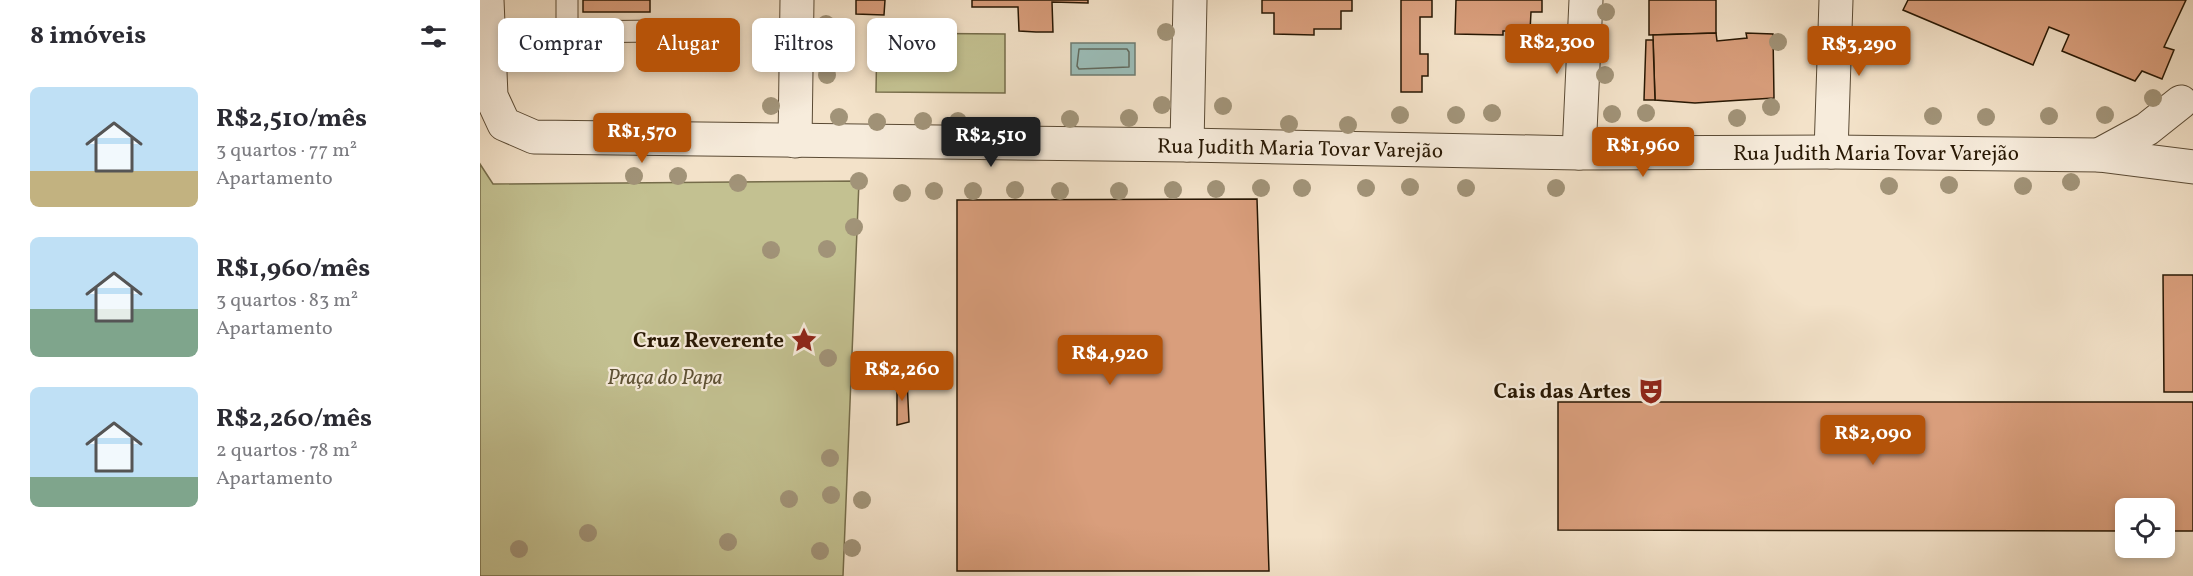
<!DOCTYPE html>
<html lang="pt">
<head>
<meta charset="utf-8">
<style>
	:root { --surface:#fff; --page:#f2f2f3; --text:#2b2b33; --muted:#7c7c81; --accent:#b45309 }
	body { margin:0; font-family:Vollkorn,serif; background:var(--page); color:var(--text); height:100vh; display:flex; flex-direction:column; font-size:22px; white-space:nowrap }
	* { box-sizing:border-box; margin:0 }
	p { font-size:20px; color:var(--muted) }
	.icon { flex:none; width:33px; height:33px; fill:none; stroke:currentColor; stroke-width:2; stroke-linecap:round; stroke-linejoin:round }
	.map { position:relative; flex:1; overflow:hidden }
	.details { display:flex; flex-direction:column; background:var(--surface); width:480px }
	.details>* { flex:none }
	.top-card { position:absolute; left:18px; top:18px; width:570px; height:54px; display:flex; gap:12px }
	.controls { position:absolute; left:1635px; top:498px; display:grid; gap:12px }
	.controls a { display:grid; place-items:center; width:60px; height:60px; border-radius:9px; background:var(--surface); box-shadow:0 3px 9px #0003; font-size:30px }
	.price { position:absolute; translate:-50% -51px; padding:0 14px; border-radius:6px; background:var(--accent); color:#fff; font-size:20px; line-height:39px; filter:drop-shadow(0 2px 3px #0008) }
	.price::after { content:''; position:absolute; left:50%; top:36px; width:18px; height:14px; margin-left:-9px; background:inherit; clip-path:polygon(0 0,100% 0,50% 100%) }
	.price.selected { background:#222; color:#fff }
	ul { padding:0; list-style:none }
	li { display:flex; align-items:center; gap:18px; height:150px; padding:0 30px }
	li span { display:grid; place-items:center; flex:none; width:168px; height:120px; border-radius:9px; color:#555 }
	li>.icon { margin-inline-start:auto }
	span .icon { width:72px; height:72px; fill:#fffc; stroke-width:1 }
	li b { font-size:26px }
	h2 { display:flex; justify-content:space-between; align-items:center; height:72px; padding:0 30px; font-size:26px }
	.tag { padding:0 21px; border-radius:9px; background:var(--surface); box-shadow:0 3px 9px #0003; font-size:21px; line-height:54px }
	.tag.selected { background:var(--accent); color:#fff }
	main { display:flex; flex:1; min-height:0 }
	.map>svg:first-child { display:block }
</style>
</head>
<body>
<main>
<section class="details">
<h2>8 imóveis<svg class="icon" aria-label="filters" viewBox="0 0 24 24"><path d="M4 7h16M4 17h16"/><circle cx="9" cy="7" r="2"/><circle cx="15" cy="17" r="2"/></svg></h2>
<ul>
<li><span style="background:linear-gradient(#bfe0f5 70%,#c2b280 0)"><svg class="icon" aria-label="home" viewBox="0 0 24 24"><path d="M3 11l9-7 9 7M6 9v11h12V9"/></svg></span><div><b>R$2,510/mês</b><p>3 quartos · 77 m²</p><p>Apartamento</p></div></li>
<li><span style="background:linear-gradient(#bfe0f5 60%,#7fa58c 0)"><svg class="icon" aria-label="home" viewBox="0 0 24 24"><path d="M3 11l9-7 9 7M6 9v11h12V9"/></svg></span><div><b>R$1,960/mês</b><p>3 quartos · 83 m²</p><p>Apartamento</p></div></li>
<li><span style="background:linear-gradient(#bfe0f5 75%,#7fa58c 0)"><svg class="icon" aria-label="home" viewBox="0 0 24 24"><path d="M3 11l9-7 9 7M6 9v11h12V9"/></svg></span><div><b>R$2,260/mês</b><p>2 quartos · 78 m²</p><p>Apartamento</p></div></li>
</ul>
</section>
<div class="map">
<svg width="1713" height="576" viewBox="0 0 1713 576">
	<rect width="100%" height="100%" fill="#f3e2c9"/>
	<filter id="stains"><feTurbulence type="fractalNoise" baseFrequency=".00333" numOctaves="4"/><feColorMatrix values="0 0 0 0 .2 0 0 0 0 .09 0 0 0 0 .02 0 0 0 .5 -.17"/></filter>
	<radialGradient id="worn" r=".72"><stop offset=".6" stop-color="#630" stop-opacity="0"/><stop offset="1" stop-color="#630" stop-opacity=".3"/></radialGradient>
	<g fill="#c3c191" stroke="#756c4a" stroke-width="1.5">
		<path d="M397,33L525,34V93L396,92Z"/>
		<path d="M0,164L13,184L379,181L363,576H0Z"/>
	</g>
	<rect fill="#9bbdb8" stroke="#6d7b70" stroke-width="1.5" x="591" y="43" width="64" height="32"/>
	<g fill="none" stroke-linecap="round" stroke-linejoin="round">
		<path stroke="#616a5e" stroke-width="1.5" d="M599,49H647L649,52V67L599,69L597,66Z"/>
	</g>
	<g fill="#d99e7c" stroke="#271703" stroke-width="1.5">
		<rect x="103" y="0" width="67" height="12"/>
		<path d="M376,0H405L404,15L376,14Z"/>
		<path d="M492,0H608V3L572,2L573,32H556L539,31L538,7H492Z"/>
		<path d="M782,0H872V11H861V29H834V35L794,34V13H782Z"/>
		<path d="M921,0H952V17H940V54H948V76H942V92H921Z"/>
		<path d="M976,0H1062V12H1051L1050,31H1023V35L975,34Z"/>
		<path d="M1169,0H1236V33L1169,35Z"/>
		<path d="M1428,0H1706L1684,47L1694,50L1682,79L1662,71L1655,81L1582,51L1589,35L1569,27L1553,65L1423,10Z"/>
		<path d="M1236,33L1237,41L1267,38L1266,33L1293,34L1294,98L1215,103L1175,100L1173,35Z"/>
		<path d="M1166,40H1173L1175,100H1164Z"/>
		<path d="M777,199L789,571H477V200Z"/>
		<path d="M1683,275H1713V392H1684Z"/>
		<path d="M417,380H427L429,422L417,425Z"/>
		<path d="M1078,402H1713V531H1684V508H1646V531L1078,530Z"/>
	</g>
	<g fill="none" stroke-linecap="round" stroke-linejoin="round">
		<g stroke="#5a4a34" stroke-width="23">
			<path id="service" d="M87,0V32L178,31"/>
		</g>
		<g stroke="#5a4a34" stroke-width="35">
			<g id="minor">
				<path d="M7,0L11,96L24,124L54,137L707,145L1099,153L1351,152L1619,155L1713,167"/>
				<path d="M315,141L317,0"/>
				<path d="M707,145L710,0"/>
				<path d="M1351,152L1356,0"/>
				<path d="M1099,153L1106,0"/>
				<path d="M1619,155L1667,129L1701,102"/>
			</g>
		</g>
		<use href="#service" stroke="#f7ecdc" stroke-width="21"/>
		<use href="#minor" stroke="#f7ecdc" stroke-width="33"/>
	</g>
	<g fill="#a19378">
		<circle cx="1126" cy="12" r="9"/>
		<circle cx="346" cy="24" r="9"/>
		<circle cx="686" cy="32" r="9"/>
		<circle cx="43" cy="37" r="9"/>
		<circle cx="1298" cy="42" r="9"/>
		<circle cx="347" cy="75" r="9"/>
		<circle cx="1125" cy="75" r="9"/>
		<circle cx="1673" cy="98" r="9"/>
		<circle cx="682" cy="105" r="9"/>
		<circle cx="291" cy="106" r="9"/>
		<circle cx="743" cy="106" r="9"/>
		<circle cx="1291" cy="107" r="9"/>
		<circle cx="1012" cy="113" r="9"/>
		<circle cx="1166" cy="113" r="9"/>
		<circle cx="1132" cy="114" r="9"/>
		<circle cx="920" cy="115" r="9"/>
		<circle cx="976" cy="115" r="9"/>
		<circle cx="1625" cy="115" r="9"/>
		<circle cx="1453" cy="116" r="9"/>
		<circle cx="1569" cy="116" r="9"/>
		<circle cx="359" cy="117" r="9"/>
		<circle cx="1506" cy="117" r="9"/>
		<circle cx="649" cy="118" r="9"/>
		<circle cx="1257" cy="118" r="9"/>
		<circle cx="590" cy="119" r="9"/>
		<circle cx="443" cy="121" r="9"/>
		<circle cx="478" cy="121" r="9"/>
		<circle cx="397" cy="122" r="9"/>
		<circle cx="809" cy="124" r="9"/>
		<circle cx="868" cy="125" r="9"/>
		<circle cx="154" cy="176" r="9"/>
		<circle cx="198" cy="176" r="9"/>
		<circle cx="379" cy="181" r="9"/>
		<circle cx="1591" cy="182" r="9"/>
		<circle cx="258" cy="183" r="9"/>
		<circle cx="1469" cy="185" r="9"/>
		<circle cx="1409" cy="186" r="9"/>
		<circle cx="1543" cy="186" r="9"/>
		<circle cx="930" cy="187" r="9"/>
		<circle cx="781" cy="188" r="9"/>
		<circle cx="822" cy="188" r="9"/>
		<circle cx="886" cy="188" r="9"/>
		<circle cx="986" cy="188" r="9"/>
		<circle cx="1076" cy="188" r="9"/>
		<circle cx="736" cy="189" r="9"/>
		<circle cx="535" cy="190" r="9"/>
		<circle cx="693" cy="190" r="9"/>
		<circle cx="454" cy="191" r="9"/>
		<circle cx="493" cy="191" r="9"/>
		<circle cx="580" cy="191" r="9"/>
		<circle cx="639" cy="191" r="9"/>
		<circle cx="422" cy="193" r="9"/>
		<circle cx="374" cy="227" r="9"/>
		<circle cx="347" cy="249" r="9"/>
		<circle cx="291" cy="250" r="9"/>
		<circle cx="348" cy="358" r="9"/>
		<circle cx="350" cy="458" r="9"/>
		<circle cx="351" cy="495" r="9"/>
		<circle cx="309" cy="499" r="9"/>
		<circle cx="382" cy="500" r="9"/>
		<circle cx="108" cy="533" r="9"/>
		<circle cx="248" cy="542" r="9"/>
		<circle cx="372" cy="548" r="9"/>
		<circle cx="39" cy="549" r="9"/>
		<circle cx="340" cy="551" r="9"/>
	</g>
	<defs>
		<g id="sight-bare" transform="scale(2.07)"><path d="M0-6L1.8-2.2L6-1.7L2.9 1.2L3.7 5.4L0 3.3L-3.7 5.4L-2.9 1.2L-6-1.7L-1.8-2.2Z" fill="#8f2418" stroke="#f7ecdc" stroke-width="2.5" paint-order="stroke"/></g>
		<g id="theatre-bare" transform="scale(2.07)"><path d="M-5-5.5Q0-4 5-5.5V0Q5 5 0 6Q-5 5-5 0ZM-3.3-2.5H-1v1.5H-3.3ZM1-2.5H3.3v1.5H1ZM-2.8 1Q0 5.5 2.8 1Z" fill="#8f2418" stroke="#f7ecdc" stroke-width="2.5" paint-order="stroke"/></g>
	</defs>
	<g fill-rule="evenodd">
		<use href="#sight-bare" x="324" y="340"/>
		<use href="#theatre-bare" x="1171" y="391"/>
	</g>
	<g text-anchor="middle" stroke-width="4.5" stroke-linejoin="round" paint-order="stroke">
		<g font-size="21" fill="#271703" stroke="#f7ecdc">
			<text transform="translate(820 148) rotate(1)" y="7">Rua Judith Maria Tovar Varejão</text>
			<text x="1396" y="160">Rua Judith Maria Tovar Varejão</text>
		</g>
		<g font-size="21" font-weight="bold" fill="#271703" stroke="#f7ecdc" text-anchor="end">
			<text x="304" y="347">Cruz Reverente</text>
			<text x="1151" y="398">Cais das Artes</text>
		</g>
		<g font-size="21" font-style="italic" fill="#5e5235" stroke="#f7ecdc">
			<text x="185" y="384">Praça do Papa</text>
		</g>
	</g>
	<rect width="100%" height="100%" filter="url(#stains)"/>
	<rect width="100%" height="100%" fill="url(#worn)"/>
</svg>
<div class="controls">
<a><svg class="icon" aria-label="locate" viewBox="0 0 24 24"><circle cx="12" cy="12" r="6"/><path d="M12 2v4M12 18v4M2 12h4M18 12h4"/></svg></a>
</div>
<b class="price" style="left:1077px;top:75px">R$2,300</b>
<b class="price" style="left:1379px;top:77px">R$3,290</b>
<b class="price" style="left:162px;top:164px">R$1,570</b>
<b class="price selected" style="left:511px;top:168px">R$2,510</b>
<b class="price" style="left:1163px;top:178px">R$1,960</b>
<b class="price" style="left:630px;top:386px">R$4,920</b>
<b class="price" style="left:422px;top:402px">R$2,260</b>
<b class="price" style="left:1393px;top:466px">R$2,090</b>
<div class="top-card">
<a class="tag">Comprar</a>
<a class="tag selected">Alugar</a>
<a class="tag">Filtros</a>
<a class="tag">Novo</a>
</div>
</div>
</main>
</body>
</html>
